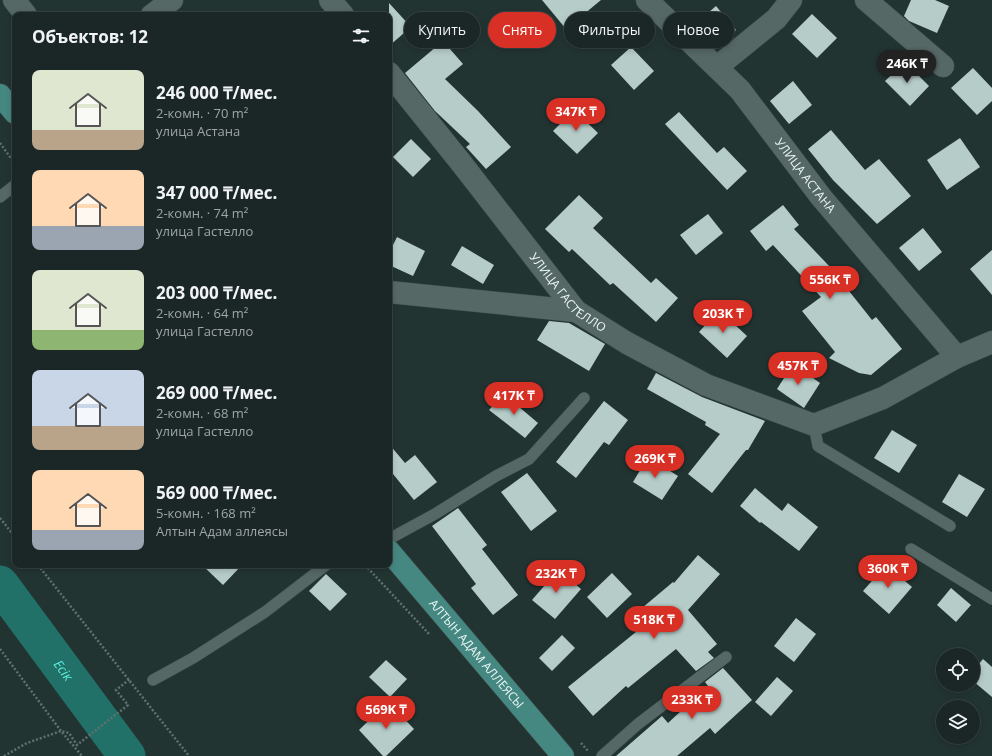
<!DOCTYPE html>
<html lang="ru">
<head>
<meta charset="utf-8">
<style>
	:root { --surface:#1a2726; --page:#232f2e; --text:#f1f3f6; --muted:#9fa5a7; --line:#384443; --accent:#d93025 }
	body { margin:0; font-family:"Open Sans",sans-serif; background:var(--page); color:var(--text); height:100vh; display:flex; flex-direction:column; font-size:15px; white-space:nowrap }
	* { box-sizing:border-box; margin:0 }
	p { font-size:13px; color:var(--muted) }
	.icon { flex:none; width:22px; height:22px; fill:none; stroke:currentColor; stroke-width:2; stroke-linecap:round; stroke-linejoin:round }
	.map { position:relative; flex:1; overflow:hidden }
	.panel { position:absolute; left:12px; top:12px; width:380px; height:556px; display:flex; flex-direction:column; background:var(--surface); border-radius:8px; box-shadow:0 2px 6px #0003,0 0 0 1px var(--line) }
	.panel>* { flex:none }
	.top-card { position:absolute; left:404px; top:12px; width:380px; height:36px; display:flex; gap:8px }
	.controls { position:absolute; left:936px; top:648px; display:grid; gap:8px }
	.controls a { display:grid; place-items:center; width:44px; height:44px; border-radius:50%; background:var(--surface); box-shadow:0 2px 6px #0003,0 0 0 1px var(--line); font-size:20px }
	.price { position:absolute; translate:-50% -34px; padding:0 9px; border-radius:14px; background:var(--accent); color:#fff; font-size:13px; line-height:26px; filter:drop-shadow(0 1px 2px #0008) }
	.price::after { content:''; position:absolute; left:50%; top:24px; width:12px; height:9px; margin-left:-6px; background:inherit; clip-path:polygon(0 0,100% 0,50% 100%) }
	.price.current { background:#222; color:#fff }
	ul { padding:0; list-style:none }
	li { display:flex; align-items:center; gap:12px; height:100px; padding:0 20px }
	li span { display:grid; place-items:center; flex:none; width:112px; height:80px; border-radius:8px; color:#555 }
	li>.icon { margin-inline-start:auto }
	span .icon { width:48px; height:48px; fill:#fffc; stroke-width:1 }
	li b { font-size:17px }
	h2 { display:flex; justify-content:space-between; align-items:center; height:48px; padding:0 20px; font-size:17px }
	.pill { padding:0 14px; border-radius:18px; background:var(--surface); box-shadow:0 2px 6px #0003,0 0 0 1px var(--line); font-size:14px; line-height:36px }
	.pill.current { background:var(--accent); color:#fff }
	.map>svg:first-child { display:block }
</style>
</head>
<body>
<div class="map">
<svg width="992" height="756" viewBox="0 0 992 756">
	<rect width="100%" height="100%" fill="#223432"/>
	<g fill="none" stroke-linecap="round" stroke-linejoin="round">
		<path stroke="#227169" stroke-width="37" id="s1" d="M0,584L127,756"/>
	</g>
	<g fill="#b6ccc9">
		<path d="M542,0H601L566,29Z"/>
		<path d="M911,0H935L949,6L937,33L909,21L904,16Z"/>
		<path d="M389,3L411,27L389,46Z"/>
		<path d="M716,6L736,30L714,48L693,26Z"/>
		<path d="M812,14L837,38L817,58L792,34Z"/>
		<path d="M443,41L463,64L445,79L478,111L511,147L486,169L466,147L470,144L435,111L405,73Z"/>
		<path d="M631,47L654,71L634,90L611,65Z"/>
		<path d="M905,62L929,86L910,106L885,81Z"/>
		<path d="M973,68L992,88V101L977,115L951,88Z"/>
		<path d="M793,81L812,105L789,124L770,101Z"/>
		<path d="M574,110L598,133L577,154L553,131Z"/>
		<path d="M679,112L717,153L724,147L747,171L727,190L665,124Z"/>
		<path d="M831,130L865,170L879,159L911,196L877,224L833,180L808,149Z"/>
		<path d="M960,138L980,167L947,190L927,160Z"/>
		<path d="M411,139L431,159L413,177L393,157Z"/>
		<path d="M579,195L603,218L593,228L651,283L656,278L678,298L656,322L613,283L610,285L572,249L569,252L545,229Z"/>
		<path d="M783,205L799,225L794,229L830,267L872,320L876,317L902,349L871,375L859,373L829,358L835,352L802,311L821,297L773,245L766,251L750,231Z"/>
		<path d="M708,214L723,233L696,255L680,235Z"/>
		<path d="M923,228L942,252L919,271L899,248Z"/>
		<path d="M397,237L425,251L413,276L389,265V253Z"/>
		<path d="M462,246L494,265L483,284L451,265Z"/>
		<path d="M992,250V295L970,269Z"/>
		<path d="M719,310L747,336L727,358L699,332Z"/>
		<path d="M549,321L569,323L605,344L589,371L537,340Z"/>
		<path d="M793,364L820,383L804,408L777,389Z"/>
		<path d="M656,373L702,397L765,421L748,450H746L712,493L688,474L720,434L705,425L706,422L647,389Z"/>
		<path d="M504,394L538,423L525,438L489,410Z"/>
		<path d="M604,401L628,420L609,445L604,442L576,478L556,462Z"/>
		<path d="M892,430L917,445L899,473L874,458Z"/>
		<path d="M389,444L405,463L415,455L437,482L414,500L389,469Z"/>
		<path d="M648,457L678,476L662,500L633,482Z"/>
		<path d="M527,473L557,511L531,531L501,492Z"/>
		<path d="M959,474L985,489L967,517L942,502Z"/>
		<path d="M755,488L782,511L788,503L818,527L799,551L761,522L760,523L740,506Z"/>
		<path d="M458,508L487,545L482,549L518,595L493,615L471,588L476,584L432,526Z"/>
		<path d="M698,555L720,574L688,610L717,644L708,652L714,658L696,671L676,649L628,688L626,686L593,716L568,687L652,619L642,608L673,582L674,583Z"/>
		<path d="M202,565H242L223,585Z"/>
		<path d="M886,565L912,587L889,614L863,591Z"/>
		<path d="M558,570L581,589L555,619L532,600Z"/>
		<path d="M612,573L632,594L607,618L587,597Z"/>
		<path d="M326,574L347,594L330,611L309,591Z"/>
		<path d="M951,588L971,605L956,622L937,605Z"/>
		<path d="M796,618L816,634L794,662L774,646Z"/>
		<path d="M562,635L575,648L552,671L539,658Z"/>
		<path d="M983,659L992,667V697L973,681V671Z"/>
		<path d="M386,660L407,679L390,697L369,677Z"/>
		<path d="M723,668L752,700L715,734L710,728L677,756H616L662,716L668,723L708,686L705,682Z"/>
		<path d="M777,677L793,691L771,716L755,702Z"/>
		<path d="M388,702L414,729L386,756H383L359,730Z"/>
	</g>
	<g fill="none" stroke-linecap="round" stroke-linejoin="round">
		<g stroke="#40504f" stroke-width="12">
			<g id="lane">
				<path d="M0,197L15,185"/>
				<path d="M814,425L818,446L950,526"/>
				<path d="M389,539L435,514L496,476L529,459L584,398"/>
				<path d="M911,549L992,599"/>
				<path d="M153,680L193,658L265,612L326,565"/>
				<path d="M602,756L638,724L726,657"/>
			</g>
		</g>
		<g stroke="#40504f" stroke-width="23">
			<g id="street">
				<path d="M14,0L26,15"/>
				<path d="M330,0L343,15"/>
				<path id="s2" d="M647,0L740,90L821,197L957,357"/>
				<path d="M866,0L943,66"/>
				<path d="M152,15L172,0"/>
				<path d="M717,67L776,19L791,0"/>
				<path id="s3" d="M389,73L462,164L576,311L627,343L706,385L814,425L883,398L957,357L992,342"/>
				<path d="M389,292L576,311"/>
			</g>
		</g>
		<g stroke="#40504f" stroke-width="23">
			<g id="primary">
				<path d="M0,95L15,113"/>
				<path id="s4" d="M389,551L563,756"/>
			</g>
		</g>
		<g stroke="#617170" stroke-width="2.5" stroke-dasharray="2 2" stroke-linecap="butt">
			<path d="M0,143L15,164"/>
			<path d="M0,518L15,537"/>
			<path d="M38,565L189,756"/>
			<path d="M365,565L429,634"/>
			<path d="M0,649L61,731L82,756"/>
			<path d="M581,743L588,751"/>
			<path d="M4,756L27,743L61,731L69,733L77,745L128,705L116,690L130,679"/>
		</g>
		<use href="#lane" stroke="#556865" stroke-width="11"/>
		<use href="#street" stroke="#556865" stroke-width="22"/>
		<use href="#primary" stroke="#458881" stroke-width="22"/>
	</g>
	<g text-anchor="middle" stroke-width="4" stroke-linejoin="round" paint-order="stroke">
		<g font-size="12" fill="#ebf6f5" stroke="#192a28">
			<text dy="4" stroke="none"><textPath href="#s2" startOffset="237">УЛИЦА АСТАНА</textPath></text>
			<text dy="4" stroke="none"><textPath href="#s3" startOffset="284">УЛИЦА ГАСТЕЛЛО</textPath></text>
			<text dy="4" stroke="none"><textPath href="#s4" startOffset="135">АЛТЫН АДАМ АЛЛЕЯСЫ</textPath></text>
		</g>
		<g font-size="13" font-style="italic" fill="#5becdc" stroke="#192a28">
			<text dy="5" stroke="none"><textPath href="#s1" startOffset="107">Есік</textPath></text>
		</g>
	</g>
</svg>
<div class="controls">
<a><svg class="icon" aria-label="locate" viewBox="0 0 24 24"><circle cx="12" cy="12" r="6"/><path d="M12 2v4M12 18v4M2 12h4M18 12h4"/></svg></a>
<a><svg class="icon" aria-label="layers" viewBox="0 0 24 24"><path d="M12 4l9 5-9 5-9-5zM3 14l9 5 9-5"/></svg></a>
</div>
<b class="price current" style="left:907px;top:84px">246K ₸</b>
<b class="price" style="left:576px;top:132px">347K ₸</b>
<b class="price" style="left:830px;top:300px">556K ₸</b>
<b class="price" style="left:723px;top:334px">203K ₸</b>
<b class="price" style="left:798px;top:386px">457K ₸</b>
<b class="price" style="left:514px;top:416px">417K ₸</b>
<b class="price" style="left:655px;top:479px">269K ₸</b>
<b class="price" style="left:888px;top:589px">360K ₸</b>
<b class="price" style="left:556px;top:594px">232K ₸</b>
<b class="price" style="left:654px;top:640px">518K ₸</b>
<b class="price" style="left:692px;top:720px">233K ₸</b>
<b class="price" style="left:386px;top:730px">569K ₸</b>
<div class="top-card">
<a class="pill">Купить</a>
<a class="pill current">Снять</a>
<a class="pill">Фильтры</a>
<a class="pill">Новое</a>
</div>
<section class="panel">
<h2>Объектов: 12<svg class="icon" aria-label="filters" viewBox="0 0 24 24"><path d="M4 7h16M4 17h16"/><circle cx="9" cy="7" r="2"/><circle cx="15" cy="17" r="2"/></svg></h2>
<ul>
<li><span style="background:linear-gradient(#dfe7d0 75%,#b9a48a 0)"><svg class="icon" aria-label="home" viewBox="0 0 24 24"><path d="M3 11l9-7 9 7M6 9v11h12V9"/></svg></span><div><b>246 000 ₸/мес.</b><p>2-комн. · 70 m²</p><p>улица Астана</p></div></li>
<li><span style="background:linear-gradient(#ffd9b3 70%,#9aa5b1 0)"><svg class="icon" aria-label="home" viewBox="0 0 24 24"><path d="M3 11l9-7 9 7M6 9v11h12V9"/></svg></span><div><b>347 000 ₸/мес.</b><p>2-комн. · 74 m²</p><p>улица Гастелло</p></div></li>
<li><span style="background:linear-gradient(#dfe7d0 75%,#8fb573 0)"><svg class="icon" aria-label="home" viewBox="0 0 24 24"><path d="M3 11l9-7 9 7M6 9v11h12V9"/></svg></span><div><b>203 000 ₸/мес.</b><p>2-комн. · 64 m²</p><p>улица Гастелло</p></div></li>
<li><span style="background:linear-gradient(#c9d6e8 70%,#b9a48a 0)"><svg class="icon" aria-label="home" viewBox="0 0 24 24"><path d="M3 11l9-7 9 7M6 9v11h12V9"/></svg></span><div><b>269 000 ₸/мес.</b><p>2-комн. · 68 m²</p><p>улица Гастелло</p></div></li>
<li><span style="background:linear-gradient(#ffd9b3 75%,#9aa5b1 0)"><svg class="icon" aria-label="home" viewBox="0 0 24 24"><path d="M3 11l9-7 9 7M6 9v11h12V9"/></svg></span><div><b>569 000 ₸/мес.</b><p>5-комн. · 168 m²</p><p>Алтын Адам аллеясы</p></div></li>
</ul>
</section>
</div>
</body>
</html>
